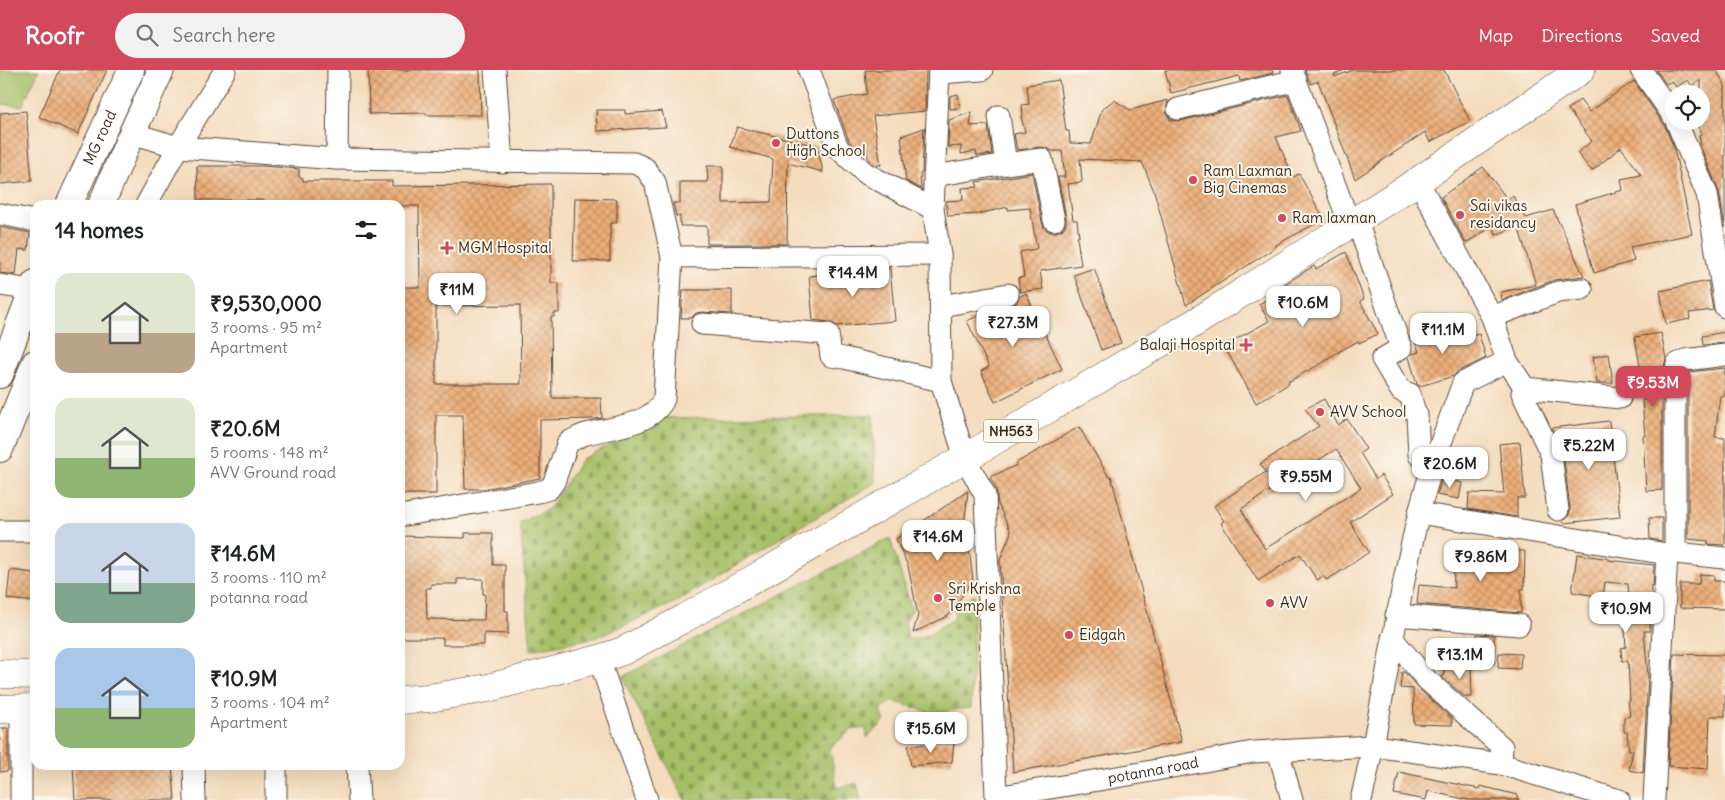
<!DOCTYPE html>
<html lang="en">
<head>
<meta charset="utf-8">
<style>
	:root { --surface:#fff; --page:#f2f2f2; --text:#202124; --muted:#757577; --accent:#d1495b }
	body { margin:0; font-family:Delius,sans-serif; background:var(--page); color:var(--text); height:100vh; display:flex; flex-direction:column; font-size:19px; white-space:nowrap }
	* { box-sizing:border-box; margin:0 }
	p { font-size:16px; color:var(--muted) }
	.icon { flex:none; width:28px; height:28px; fill:none; stroke:currentColor; stroke-width:2; stroke-linecap:round; stroke-linejoin:round }
	.map { position:relative; flex:1; overflow:hidden }
	.drawer { position:absolute; left:30px; top:130px; width:375px; height:570px; display:flex; flex-direction:column; background:var(--surface); border-radius:15px; box-shadow:0 5px 20px #0002 }
	.drawer>* { flex:none }
	.controls { position:absolute; left:1665px; top:15px; display:grid; gap:10px }
	.controls a { display:grid; place-items:center; width:45px; height:45px; border-radius:50%; background:var(--surface); box-shadow:0 5px 20px #0002; font-size:25px }
	.price { position:absolute; translate:-50% -42px; padding:0 11px; border-radius:10px; background:#fff; color:#222; font-size:16px; line-height:32px; filter:drop-shadow(0 1px 2px #0008) }
	.price::after { content:''; position:absolute; left:50%; top:30px; width:15px; height:11px; margin-left:-8px; background:inherit; clip-path:polygon(0 0,100% 0,50% 100%) }
	.price.selected { background:var(--accent); color:#fff }
	ul { padding:0; list-style:none }
	li { display:flex; align-items:center; gap:15px; height:125px; padding:0 25px }
	li span { display:grid; place-items:center; flex:none; width:140px; height:100px; border-radius:15px; color:#555 }
	li>.icon { margin-inline-start:auto }
	span .icon { width:60px; height:60px; fill:#fffc; stroke-width:1 }
	li b { font-size:21px }
	h2 { display:flex; justify-content:space-between; align-items:center; height:60px; padding:0 25px; font-size:21px }
	header { display:flex; align-items:center; gap:30px; box-sizing:border-box; height:70px; padding:0 25px; background:var(--accent); color:#fff }
	header strong { font-size:24px }
	nav { display:flex; gap:28px; margin-inline-start:auto; font-size:18px }
	.search { width:350px; height:45px; background:var(--page); display:flex; align-items:center; gap:12px; box-sizing:border-box; padding:0 18px; border-radius:28px; color:var(--muted); font-size:19px }
	.map>svg:first-child { display:block }
</style>
</head>
<body>
<header>
<strong>Roofr</strong>
<div class="search"><svg class="icon" aria-label="search" viewBox="0 0 24 24"><circle cx="10" cy="10" r="6"/><path d="M15 15l6 6"/></svg>Search here</div>
<nav><a>Map</a><a>Directions</a><a>Saved</a></nav>
</header>
<div class="map">
<svg width="1725" height="730" viewBox="0 0 1725 730">
	<defs>
		<pattern id="cemetery-stones" width="16" height="16" patternUnits="userSpaceOnUse" patternTransform="scale(1.25)"><rect width="16" height="16" fill="#a5bf66"/><path d="M2 7V4a2 2 0 0 1 4 0v3zM10 15v-3a2 2 0 0 1 4 0v3z" fill="#889b53"/></pattern>
		<pattern id="building-cross-hatch" width="8" height="8" patternUnits="userSpaceOnUse" patternTransform="scale(1.25)"><rect width="8" height="8" fill="#edaf7a"/><path d="M0 0l8 8M0 8l8-8" fill="none" stroke="#c18f63"/></pattern>
	</defs>
	<rect width="100%" height="100%" fill="#fbf7ec"/>
	<filter id="ink" filterUnits="userSpaceOnUse"><feTurbulence type="fractalNoise" baseFrequency=".02" numOctaves="2"/><feDisplacementMap in="SourceGraphic" scale="10" xChannelSelector="R" yChannelSelector="G"/><feConvolveMatrix kernelMatrix="1 2 1 2 8 2 1 2 1" color-interpolation-filters="sRGB"/></filter>
	<filter id="wash" filterUnits="userSpaceOnUse"><feTurbulence type="fractalNoise" baseFrequency=".0096" numOctaves="4" result="noise"/><feDisplacementMap in="SourceGraphic" scale="20" xChannelSelector="R" yChannelSelector="G"/><feGaussianBlur stdDeviation="1.12" result="paint"/><feColorMatrix in="noise" values="0 0 0 0 0 0 0 0 0 0 0 0 0 0 0 0 0 1.4 0 .05"/><feComposite in="paint" operator="in"/></filter>
	<g filter="url(#wash)">
		<rect width="100%" height="100%" fill="#f4dcbd"/>
		<path fill="#a5bf66" stroke="#707442" d="M0,0H39L22,36L0,34Z"/>
		<g fill="url(#cemetery-stones)" stroke="#707442">
			<path d="M873,345L875,413L760,480L676,532L598,567L531,580L520,452L549,439L582,389L635,362L655,348Z"/>
			<path d="M890,468L912,540L905,552L908,569L925,566L954,549L955,535L975,524L971,638L931,643L893,631L880,639L885,651L867,668L866,658L851,660L830,678L837,718L857,713L861,730H685L622,607Z"/>
		</g>
		<g id="blocks">
			<g fill="url(#building-cross-hatch)" fill-rule="evenodd">
				<path d="M60,0H107L78,64L39,47Z"/>
				<path d="M368,0H480L481,45H426V43L369,44Z"/>
				<path d="M865,0H926L925,41L873,46L881,95H876L868,88L867,77L860,81L849,71L834,30L867,24Z"/>
				<path d="M1165,0H1272L1273,3L1240,11L1239,6L1171,23Z"/>
				<path d="M1305,0H1344L1334,5L1335,7L1353,0H1444L1470,51L1430,72L1425,62L1355,109L1318,11L1311,14Z"/>
				<path d="M1656,0H1718L1717,1L1725,15V158L1719,122L1702,80L1699,65L1702,64L1697,51H1701V10L1692,16L1688,10L1676,17L1672,11L1666,14Z"/>
				<path d="M1059,10L1066,61H1069L1070,73L1091,74L1102,39L1114,30L1130,40L1168,30L1166,42L1169,47L1170,50L1180,51L1288,25L1301,61L1276,67L1293,107L1299,104L1324,149L1276,175V177L1186,235L1154,121L1142,92L1080,89L1082,112L1068,114L1073,150H1077L1079,167H1077L1081,195L1040,201L1043,219L1020,222L1018,208L1024,207L1020,182L1036,179L1037,178L1030,138L1008,140V137L978,144L948,146L946,131L963,130L962,118L978,117L976,112L1032,103L1042,152L1044,158L1050,162H1056L1063,159L1066,154V148L1058,107H1065L1062,81H1052L1047,78L1041,77L1017,80L1014,64L1025,62L1021,46L1023,45L1022,35L1029,34L1027,15Z"/>
				<path d="M1634,11L1665,56L1674,78L1692,164L1630,177L1634,191L1594,203L1575,134L1623,120L1621,109L1641,105L1621,77L1592,101L1577,83L1592,71L1568,39L1580,30L1589,42Z"/>
				<path d="M958,24L960,38L950,39V26Z"/>
				<path d="M596,40H625V44L662,41L666,57L597,61Z"/>
				<path d="M26,41L32,111L0,114V43Z"/>
				<path d="M972,42L970,56L988,55L992,84L977,86L976,81L961,84V76L948,77L949,50Z"/>
				<path d="M737,57L817,76L823,102L788,93L787,174H707V156H680V146H676L673,133H680V112H708L707,96H723V133L771,132L773,89L730,77Z"/>
				<path d="M924,58L922,103L920,104L921,119L906,111L901,66Z"/>
				<path d="M197,96H263L299,99V107L303,108V111H392V116L551,114V213H559V243H554V247H551L552,328H601L602,348L594,349L540,350V408L483,419H465L463,345H436V424H400V400H403V337H400V302H403L402,217H420L419,136L264,135V130H198ZM520,235L521,314H436V236Z"/>
				<path d="M1483,97L1507,129L1513,126L1526,148L1553,140L1584,206L1554,210L1502,230L1501,222L1536,215L1518,156L1496,165L1493,156L1466,173L1441,127Z"/>
				<path d="M575,128L617,129V153H610V191H573Z"/>
				<path d="M0,157L30,163L28,180L19,179L16,205L0,203Z"/>
				<path d="M1346,182L1364,229L1360,231L1378,264L1359,273L1358,271L1328,288L1329,289L1288,312L1289,314L1256,333L1224,276L1269,251L1259,234L1287,217L1285,214L1314,196L1316,199Z"/>
				<path d="M890,198L895,251L837,256L829,252L813,250L809,206Z"/>
				<path d="M1094,198L1121,273L1101,280L1074,205Z"/>
				<path d="M1708,211L1713,240L1689,243L1690,249L1666,254L1660,221Z"/>
				<path d="M683,220H732V244L702,242L696,243L691,248H681Z"/>
				<path d="M1026,223L1062,299L995,332L981,301L989,297L967,251L991,240L1016,234L1020,226Z"/>
				<path d="M1440,252L1447,273L1479,264L1486,288L1457,302L1454,306L1420,316L1417,314L1409,287L1412,284L1419,282L1412,261Z"/>
				<path d="M1725,262V273L1703,275L1702,266Z"/>
				<path d="M1661,263L1666,289L1662,303V420L1646,421L1643,366H1645L1642,330L1654,329L1651,300L1641,302L1635,267Z"/>
				<path d="M1609,284L1613,313H1597L1593,287Z"/>
				<path d="M1725,298V326H1720L1715,367L1725,368V475L1708,474V471L1688,469V304L1689,302Z"/>
				<path d="M1324,329L1338,355L1347,349L1366,379L1360,383L1376,409L1381,405L1393,424L1350,452L1369,482L1340,502L1326,510L1323,506L1317,510L1300,484L1258,511L1221,453L1224,451L1214,436L1266,402L1260,394L1319,356L1305,339ZM1336,379L1361,418L1265,479L1241,439Z"/>
				<path d="M1609,351L1620,447L1564,453L1563,451L1569,445L1570,438L1563,382L1552,358Z"/>
				<path d="M1079,357L1109,407L1111,406L1182,672L1013,702L1000,490L1011,462L998,434L996,419L990,407L1017,395L1016,393Z"/>
				<path d="M1520,372L1525,428H1517V447L1468,439L1469,423L1504,424L1499,374Z"/>
				<path d="M1442,408L1462,413L1459,429L1437,425Z"/>
				<path d="M968,421L962,475L968,471L973,510L948,546L913,563L918,545L908,496L896,469Z"/>
				<path d="M1649,448H1662V471L1650,469Z"/>
				<path d="M465,463H493V495H505V541H508V564L484,563V575H443V568H400V466L465,468ZM457,509H483V524H485L484,550L427,549L426,518H431V514H457Z"/>
				<path d="M1469,478L1470,480L1525,481L1524,519H1521V543L1417,534L1419,515L1454,518L1453,479Z"/>
				<path d="M1577,484L1609,489L1608,490L1654,495L1653,516L1651,515L1650,561H1644L1648,606L1643,703L1629,700L1633,680H1629L1627,662H1624V647L1630,646L1628,631H1630L1628,591H1622L1621,578L1626,577L1624,545L1630,544L1628,514L1605,512L1603,527L1572,522Z"/>
				<path d="M10,500L35,503V532L7,529Z"/>
				<path d="M1700,504L1714,505V511H1725V539L1680,538V514H1699Z"/>
				<path d="M1477,564L1494,565V594L1478,595Z"/>
				<path d="M1499,583L1521,584L1520,599L1498,598Z"/>
				<path d="M1674,584L1725,585V646H1710L1708,699L1668,696Z"/>
				<path d="M1471,598L1472,627H1465L1441,606H1444V599Z"/>
				<path d="M1402,602H1404L1419,619L1452,649V655L1414,654L1413,619L1400,618Z"/>
				<path d="M0,658H8V701L0,702Z"/>
				<path d="M947,672H954L952,692L911,696L908,676Z"/>
				<path d="M73,695H172L175,730H75Z"/>
				<path d="M1399,702L1479,719L1480,716L1518,725V730H1468L1428,721L1426,730L1394,724Z"/>
			</g>
		</g>
	</g>
	<g filter="url(#ink)">
		<use href="#blocks" fill-opacity="0" stroke="#574536" stroke-width="1"/>
		<g fill="none" stroke-linecap="round" stroke-linejoin="round">
			<g stroke="#574536" stroke-width="23">
				<g id="minor">
					<path d="M495,0L502,92"/>
					<path d="M809,0L838,78L865,103L933,139"/>
					<path id="s1" d="M939,0L933,139L940,185L941,311L965,388L985,425L996,727L1135,704L1253,682L1374,676L1501,694L1619,730"/>
					<path d="M1292,0L1350,155"/>
					<path d="M1641,0L1674,47"/>
					<path d="M939,3L982,0"/>
					<path d="M1178,39L1296,10"/>
					<path d="M1676,51L1707,124L1725,237"/>
					<path d="M132,63L178,77L337,89L634,93L645,98L655,112L672,187L664,329C651,357 608,357 583,365C578,367 573,370 568,372L554,412L549,419L538,422L400,446"/>
					<path d="M337,89L338,0"/>
					<path d="M1006,94L1042,89L1054,150"/>
					<path d="M934,106L1006,94L999,46"/>
					<path d="M1418,111L1492,247L1507,291L1525,318L1620,328"/>
					<path d="M146,135L178,77L225,0"/>
					<path d="M0,144L35,151"/>
					<path d="M1357,151L1401,278L1382,289L1401,321L1410,324L1414,339L1417,345L1419,385L1433,395"/>
					<path d="M672,187L940,185"/>
					<path d="M0,215L32,220"/>
					<path d="M941,236L1008,224"/>
					<path d="M1492,247L1558,222L1582,219"/>
					<path d="M702,254L828,264L831,286L844,288L941,311"/>
					<path d="M1525,318L1522,323L1551,384L1558,440"/>
					<path d="M1419,443L1667,484L1675,483L1725,488"/>
					<path d="M0,461H35"/>
					<path d="M1675,483V303L1677,294L1685,290L1725,285"/>
					<path d="M1396,545L1519,555"/>
					<path d="M1392,568L1427,610L1502,677L1501,694"/>
					<path d="M599,589L647,730"/>
					<path d="M1278,680L1292,730"/>
					<path d="M194,695L195,730"/>
					<path d="M276,695V730"/>
					<path d="M357,695L359,730"/>
					<path d="M21,730V639"/>
					<path d="M1361,730C1384,635 1395,538 1419,443C1430,399 1447,356 1463,313L1507,291"/>
					<path d="M1654,730L1667,484"/>
				</g>
			</g>
			<g stroke="#574536" stroke-width="28">
				<g id="major">
					<path id="s2" d="M69,135L131,0"/>
					<path d="M101,135L132,63L161,0"/>
					<path d="M0,305L35,213"/>
					<path d="M0,379L35,293"/>
				</g>
			</g>
			<g stroke="#574536" stroke-width="29">
				<g id="highway">
					<path d="M0,604L35,605"/>
					<path d="M400,630L429,628L488,618L599,589L623,581L685,548L965,388L1196,252L1418,111L1581,0"/>
					<path d="M0,639L35,638"/>
				</g>
			</g>
			<use href="#minor" stroke="#fff" stroke-width="21"/>
			<use href="#major" stroke="#fff" stroke-width="26"/>
			<use href="#highway" stroke="#fff" stroke-width="28"/>
		</g>
	</g>
	<g fill="#d1495b" stroke="#fbf7ec" stroke-width="2">
		<circle cx="776" cy="73" r="5"/>
		<circle cx="1193" cy="110" r="5"/>
		<circle cx="1460" cy="145" r="5"/>
		<circle cx="1282" cy="148" r="5"/>
		<path d="M444.5 170.5h5v5h5v5h-5v5h-5v-5h-5v-5h5z"/>
		<path d="M1243.5 267.5h5v5h5v5h-5v5h-5v-5h-5v-5h5z"/>
		<circle cx="1320" cy="342" r="5"/>
		<circle cx="938" cy="528" r="5"/>
		<circle cx="1270" cy="533" r="5"/>
		<circle cx="1069" cy="565" r="5"/>
	</g>
	<g text-anchor="middle" stroke-width="4" stroke-linejoin="round" paint-order="stroke">
		<rect fill="#fbf7ec" stroke="#75685c" stroke-width="1" x="983.5" y="349.5" width="55" height="23" rx="4"/>
		<g font-size="14" font-weight="bold" fill="#3b2a1e">
			<text x="1011" y="366">NH563</text>
		</g>
		<g font-size="15" fill="#3b2a1e" stroke="#fbf7ec" text-anchor="start">
			<text x="786" y="69">Duttons<tspan x="786" dy="17">High School</tspan></text>
			<text x="1203" y="106">Ram Laxman<tspan x="1203" dy="17">Big Cinemas</tspan></text>
			<text x="1470" y="141">Sai vikas<tspan x="1470" dy="17">residancy</tspan></text>
			<text x="1292" y="153">Ram laxman</text>
			<text x="458" y="183">MGM Hospital</text>
			<text x="1235" y="280" text-anchor="end">Balaji Hospital</text>
			<text x="1330" y="347">AVV School</text>
			<text x="948" y="524">Sri Krishna<tspan x="948" dy="17">Temple</tspan></text>
			<text x="1280" y="538">AVV</text>
			<text x="1079" y="570">Eidgah</text>
		</g>
		<g font-size="15" fill="#3b2a1e" stroke="#fbf7ec">
			<text dy="5" stroke="none"><textPath href="#s2" startOffset="74">MG road</textPath></text>
			<text dy="5" stroke="none"><textPath href="#s1" startOffset="896">potanna road</textPath></text>
		</g>
	</g>
</svg>
<div class="controls">
<a><svg class="icon" aria-label="locate" viewBox="0 0 24 24"><circle cx="12" cy="12" r="6"/><path d="M12 2v4M12 18v4M2 12h4M18 12h4"/></svg></a>
</div>
<b class="price" style="left:853px;top:228px">₹14.4M</b>
<b class="price" style="left:457px;top:245px">₹11M</b>
<b class="price" style="left:1303px;top:258px">₹10.6M</b>
<b class="price" style="left:1013px;top:278px">₹27.3M</b>
<b class="price" style="left:1443px;top:285px">₹11.1M</b>
<b class="price selected" style="left:1653px;top:338px">₹9.53M</b>
<b class="price" style="left:1589px;top:401px">₹5.22M</b>
<b class="price" style="left:1450px;top:419px">₹20.6M</b>
<b class="price" style="left:1306px;top:432px">₹9.55M</b>
<b class="price" style="left:938px;top:492px">₹14.6M</b>
<b class="price" style="left:1481px;top:512px">₹9.86M</b>
<b class="price" style="left:1626px;top:564px">₹10.9M</b>
<b class="price" style="left:1460px;top:610px">₹13.1M</b>
<b class="price" style="left:931px;top:684px">₹15.6M</b>
<section class="drawer">
<h2>14 homes<svg class="icon" aria-label="filters" viewBox="0 0 24 24"><path d="M4 7h16M4 17h16"/><circle cx="9" cy="7" r="2"/><circle cx="15" cy="17" r="2"/></svg></h2>
<ul>
<li><span style="background:linear-gradient(#dfe7d0 60%,#b9a48a 0)"><svg class="icon" aria-label="home" viewBox="0 0 24 24"><path d="M3 11l9-7 9 7M6 9v11h12V9"/></svg></span><div><b>₹9,530,000</b><p>3 rooms · 95 m²</p><p>Apartment</p></div></li>
<li><span style="background:linear-gradient(#dfe7d0 60%,#8fb573 0)"><svg class="icon" aria-label="home" viewBox="0 0 24 24"><path d="M3 11l9-7 9 7M6 9v11h12V9"/></svg></span><div><b>₹20.6M</b><p>5 rooms · 148 m²</p><p>AVV Ground road</p></div></li>
<li><span style="background:linear-gradient(#c9d6e8 60%,#7fa58c 0)"><svg class="icon" aria-label="home" viewBox="0 0 24 24"><path d="M3 11l9-7 9 7M6 9v11h12V9"/></svg></span><div><b>₹14.6M</b><p>3 rooms · 110 m²</p><p>potanna road</p></div></li>
<li><span style="background:linear-gradient(#a9c7e8 60%,#8fb573 0)"><svg class="icon" aria-label="home" viewBox="0 0 24 24"><path d="M3 11l9-7 9 7M6 9v11h12V9"/></svg></span><div><b>₹10.9M</b><p>3 rooms · 104 m²</p><p>Apartment</p></div></li>
</ul>
</section>
</div>
</body>
</html>
